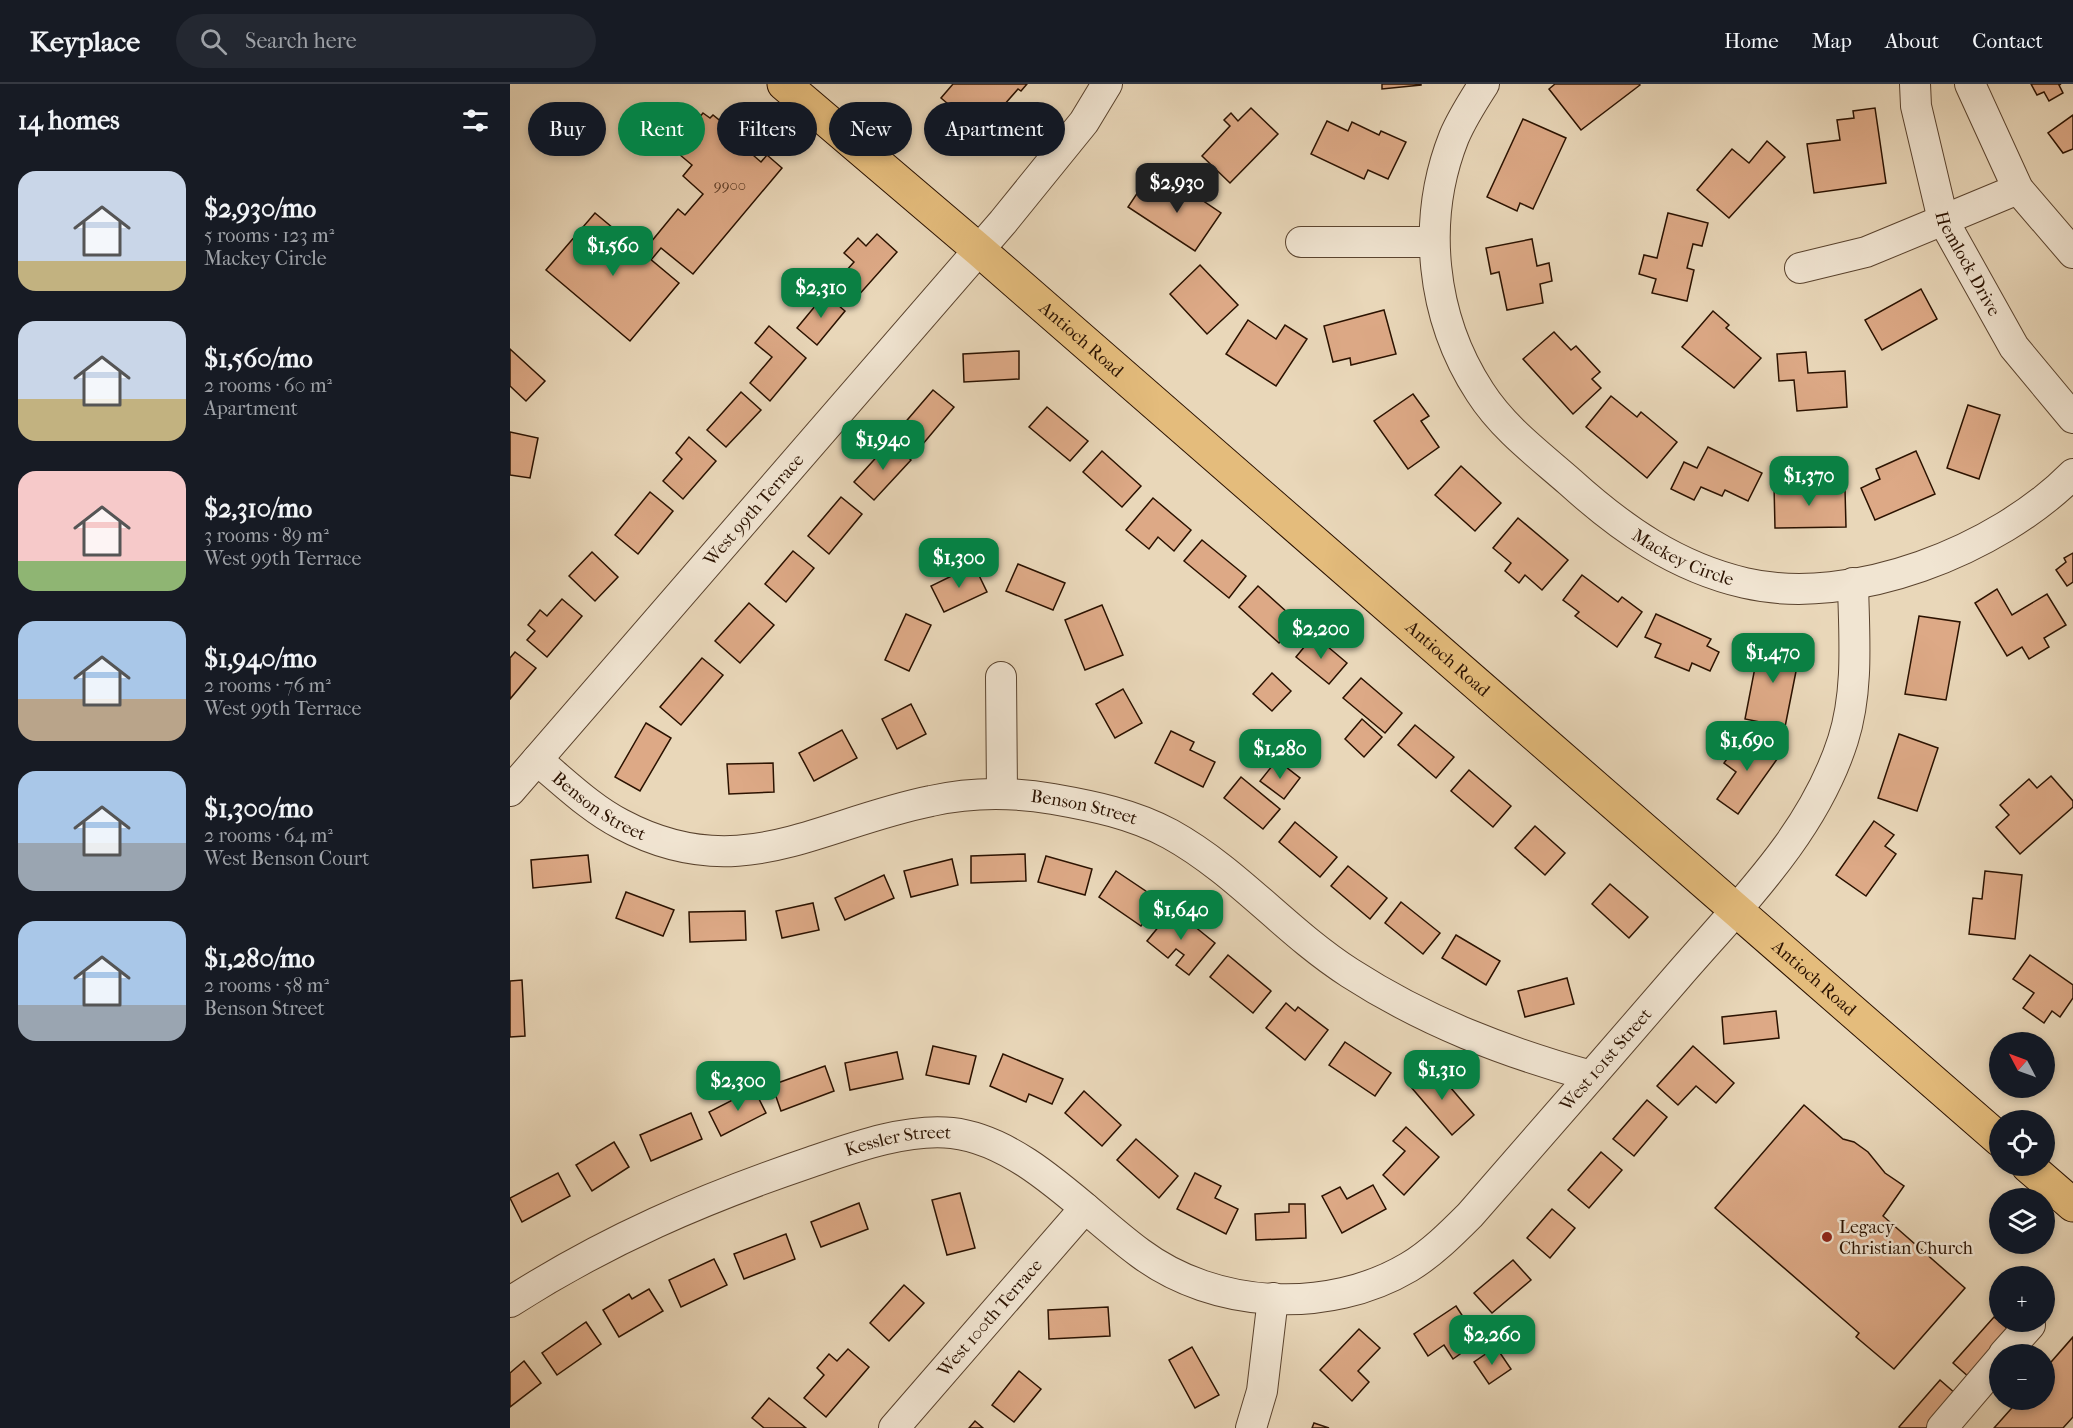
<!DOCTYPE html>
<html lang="en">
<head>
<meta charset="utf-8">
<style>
	:root { --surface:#171b24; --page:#242831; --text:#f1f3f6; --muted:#9ea1a6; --line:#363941; --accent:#0b8043 }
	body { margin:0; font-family:"IM FELL French Canon",serif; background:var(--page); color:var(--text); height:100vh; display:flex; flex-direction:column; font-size:22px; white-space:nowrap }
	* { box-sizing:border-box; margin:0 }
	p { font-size:20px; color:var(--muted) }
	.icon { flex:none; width:33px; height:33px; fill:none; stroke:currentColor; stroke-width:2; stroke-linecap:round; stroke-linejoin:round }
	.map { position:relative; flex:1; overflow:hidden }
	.sheet { display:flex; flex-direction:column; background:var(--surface); width:510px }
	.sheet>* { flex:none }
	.guide { position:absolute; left:18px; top:18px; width:570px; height:54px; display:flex; gap:12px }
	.needle { width:39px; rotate:311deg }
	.buttons { position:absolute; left:1479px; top:948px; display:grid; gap:12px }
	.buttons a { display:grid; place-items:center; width:66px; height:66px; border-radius:50%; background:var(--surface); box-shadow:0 3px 9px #0003; font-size:30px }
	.price { position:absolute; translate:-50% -51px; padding:0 14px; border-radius:12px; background:var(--accent); color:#fff; font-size:20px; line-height:39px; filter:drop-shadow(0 2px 3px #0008) }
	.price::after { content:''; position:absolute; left:50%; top:36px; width:18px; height:14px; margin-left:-9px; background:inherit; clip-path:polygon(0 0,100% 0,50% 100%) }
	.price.on { background:#222; color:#fff }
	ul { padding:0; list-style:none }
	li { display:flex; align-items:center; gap:18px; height:150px; padding:0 18px }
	li span { display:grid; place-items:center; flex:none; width:168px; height:120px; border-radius:18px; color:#555 }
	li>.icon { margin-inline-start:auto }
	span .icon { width:72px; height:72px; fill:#fffc; stroke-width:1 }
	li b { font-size:26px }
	h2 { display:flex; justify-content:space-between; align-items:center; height:72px; padding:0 18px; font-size:26px }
	.chip { padding:0 21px; border-radius:27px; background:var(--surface); box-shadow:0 3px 9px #0003; font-size:21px; line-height:54px }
	.chip.on { background:var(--accent); color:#fff }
	header { display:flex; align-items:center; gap:36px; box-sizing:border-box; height:84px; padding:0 30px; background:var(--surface); border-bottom:2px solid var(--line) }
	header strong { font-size:28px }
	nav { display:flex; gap:33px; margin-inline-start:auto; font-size:21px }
	.search { width:420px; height:54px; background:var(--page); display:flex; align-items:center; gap:15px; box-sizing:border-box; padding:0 21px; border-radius:33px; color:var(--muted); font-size:22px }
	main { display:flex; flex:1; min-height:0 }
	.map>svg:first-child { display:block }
</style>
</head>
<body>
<header>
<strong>Keyplace</strong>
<div class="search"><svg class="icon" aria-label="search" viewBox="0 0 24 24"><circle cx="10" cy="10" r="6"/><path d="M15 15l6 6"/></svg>Search here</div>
<nav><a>Home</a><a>Map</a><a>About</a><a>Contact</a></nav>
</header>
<main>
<section class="sheet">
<h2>14 homes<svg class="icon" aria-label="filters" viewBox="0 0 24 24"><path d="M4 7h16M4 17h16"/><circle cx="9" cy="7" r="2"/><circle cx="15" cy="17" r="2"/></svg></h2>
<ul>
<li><span style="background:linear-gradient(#c9d6e8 75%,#c2b280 0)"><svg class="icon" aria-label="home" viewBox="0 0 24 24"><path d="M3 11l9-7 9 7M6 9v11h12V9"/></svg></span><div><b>$2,930/mo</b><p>5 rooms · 123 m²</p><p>Mackey Circle</p></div></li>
<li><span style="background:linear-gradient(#c9d6e8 65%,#c2b280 0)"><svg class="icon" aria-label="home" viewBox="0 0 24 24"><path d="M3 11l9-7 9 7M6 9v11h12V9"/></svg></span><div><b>$1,560/mo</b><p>2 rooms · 60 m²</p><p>Apartment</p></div></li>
<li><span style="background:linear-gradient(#f6c9c9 75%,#8fb573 0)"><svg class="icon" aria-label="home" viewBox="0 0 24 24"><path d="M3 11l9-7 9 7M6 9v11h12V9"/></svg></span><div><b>$2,310/mo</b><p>3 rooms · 89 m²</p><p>West 99th Terrace</p></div></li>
<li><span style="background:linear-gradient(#a9c7e8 65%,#b9a48a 0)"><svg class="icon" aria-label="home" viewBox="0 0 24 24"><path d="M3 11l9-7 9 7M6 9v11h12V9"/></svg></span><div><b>$1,940/mo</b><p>2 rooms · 76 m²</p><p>West 99th Terrace</p></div></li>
<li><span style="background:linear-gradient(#a9c7e8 60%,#9aa5b1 0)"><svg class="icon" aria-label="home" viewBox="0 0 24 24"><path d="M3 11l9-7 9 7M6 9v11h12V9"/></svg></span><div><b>$1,300/mo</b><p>2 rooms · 64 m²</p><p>West Benson Court</p></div></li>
<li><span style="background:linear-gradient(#a9c7e8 70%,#9aa5b1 0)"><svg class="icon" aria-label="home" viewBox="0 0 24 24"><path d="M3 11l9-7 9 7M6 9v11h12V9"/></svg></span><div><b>$1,280/mo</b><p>2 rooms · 58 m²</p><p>Benson Street</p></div></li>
</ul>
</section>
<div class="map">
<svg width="1563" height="1344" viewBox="0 0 1563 1344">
	<rect width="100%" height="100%" fill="#e9d7b9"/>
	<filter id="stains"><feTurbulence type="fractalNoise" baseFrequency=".00333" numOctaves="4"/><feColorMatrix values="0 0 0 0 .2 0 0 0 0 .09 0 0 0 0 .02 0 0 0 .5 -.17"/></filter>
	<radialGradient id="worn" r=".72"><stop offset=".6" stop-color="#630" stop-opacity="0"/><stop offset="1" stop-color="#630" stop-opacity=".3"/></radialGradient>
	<path fill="#bbbd8c" stroke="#736846" stroke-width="1.5" d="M170,27L192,31L167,61L150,48Z"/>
	<g fill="#dda986" stroke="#2b1200" stroke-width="1.5">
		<path d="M443,0H517L511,7L508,5L494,21L502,28L485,48L456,23L450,30L431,14Z"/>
		<path d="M872,0H911V1L872,5Z"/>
		<path d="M1045,0H1129L1130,1L1071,46L1039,5Z"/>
		<path d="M1521,0H1551L1549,1L1553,9L1539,17L1534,8L1527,11Z"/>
		<path d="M741,24L768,50L720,99L692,72L720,42L714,36L721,29L728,37Z"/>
		<path d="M1365,24L1376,99L1304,109L1297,60L1330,56L1327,36L1344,34L1343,27Z"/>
		<path d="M193,29L200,34L203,31L224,48L221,52L251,78L257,71L272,84L183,190L151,164L141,176L132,169L168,125L175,131L193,110L173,92L182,81L163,65Z"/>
		<path d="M1563,31V65L1553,69L1538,49Z"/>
		<path d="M1013,35L1056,54L1023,125L1010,119L1007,127L977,113Z"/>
		<path d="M817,37L838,47L842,38L869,51L871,47L896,58L878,95L858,86L854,95L801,70Z"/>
		<path d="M1257,57L1275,73L1219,134L1187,106L1222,65L1239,79Z"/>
		<path d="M634,99L662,117L671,102L711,129L685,167L618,123Z"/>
		<path d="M85,129L169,199L120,257L36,186Z"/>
		<path d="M1158,129L1198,139L1192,162L1183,160L1177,184L1184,186L1177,217L1142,209L1146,195L1129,190L1134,171L1147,174Z"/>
		<path d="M367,150L387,168L347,213L328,196L344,178L334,169L348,154L356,162Z"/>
		<path d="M1022,155L1027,182L1039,179L1042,197L1030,200L1033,219L997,226L989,188L981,190L976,164Z"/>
		<path d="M690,181L728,221L697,250L660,210Z"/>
		<path d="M1411,205L1427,235L1372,266L1355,236Z"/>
		<path d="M315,210L335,227L307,261L287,244Z"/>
		<path d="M874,226L886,270L841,281L840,274L823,278L814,242Z"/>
		<path d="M1203,227L1219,241L1216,244L1251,274L1224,304L1172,263Z"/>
		<path d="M738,236L766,255L775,241L797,255L766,302L716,270Z"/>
		<path d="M259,242L296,274L260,317L240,299L262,273L245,259Z"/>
		<path d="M1044,248L1061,266L1066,262L1090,288L1082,295L1091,304L1063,330L1013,275Z"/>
		<path d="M0,265L35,297L16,317L0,302Z"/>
		<path d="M509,267V295L454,298L453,270Z"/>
		<path d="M1296,268L1298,289L1335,287L1337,323L1287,327L1284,296L1269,297L1267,270Z"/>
		<path d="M423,306L444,323L407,367L386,349Z"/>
		<path d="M231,308L251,326L216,363L197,346Z"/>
		<path d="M903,310L919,332L911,337L929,363L898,385L864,337Z"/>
		<path d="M1101,312L1127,333L1131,328L1167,358L1137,394L1076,343Z"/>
		<path d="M1458,321L1490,331L1469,395L1437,384Z"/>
		<path d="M537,323L578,357L560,377L519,343Z"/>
		<path d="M0,348L28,354L20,394L0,391Z"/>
		<path d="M179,353L206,377L173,415L153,397L172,375L166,369Z"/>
		<path d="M381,357L401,376L364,416L344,398Z"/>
		<path d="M1198,363L1252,389L1238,417L1215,406L1212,412L1191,403L1184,416L1161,405L1174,378L1187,384Z"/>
		<path d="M592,367L631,402L612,423L573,388Z"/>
		<path d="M1406,367L1425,410L1365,436L1351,404L1370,395L1366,385Z"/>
		<path d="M951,382L991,419L965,447L925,411Z"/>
		<path d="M1314,400V406L1335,405L1336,443L1265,444L1264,401Z"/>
		<path d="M140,408L163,427L128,470L105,451Z"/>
		<path d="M331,413L352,430L319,470L298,452Z"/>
		<path d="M643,414L681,446L664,467L648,453L639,465L616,446Z"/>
		<path d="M1008,434L1058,476L1032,506L1015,491L1009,499L995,487L1001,479L983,464Z"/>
		<path d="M692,456L736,492L719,514L674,477Z"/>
		<path d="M283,467L304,484L276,518L255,500Z"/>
		<path d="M82,468L108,493L85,517L59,492Z"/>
		<path d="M1563,469V498L1557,502L1546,486L1556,478L1554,474Z"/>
		<path d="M508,480L555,499L543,526L496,507Z"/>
		<path d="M464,481L477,508L434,528L421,502Z"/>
		<path d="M1072,491L1108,518L1112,513L1132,528L1107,563L1065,532L1069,528L1053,516Z"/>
		<path d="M748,502L788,538L769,559L729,523Z"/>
		<path d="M1487,505L1502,531L1537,510L1556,541L1534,554L1539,563L1519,575L1512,563L1497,572L1465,519Z"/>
		<path d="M52,515L72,532L37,573L17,556L25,547L18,541L30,526L37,532Z"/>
		<path d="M239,519L264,541L230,579L205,557Z"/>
		<path d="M592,521L613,571L575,586L555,536Z"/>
		<path d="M396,530L421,541L399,587L375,576Z"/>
		<path d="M1146,530L1201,555L1197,562L1209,568L1200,587L1182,579L1179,587L1145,573L1151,560L1135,553Z"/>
		<path d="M1409,532L1450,538L1436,616L1395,610Z"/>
		<path d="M804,551L837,579L819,600L786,573Z"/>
		<path d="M1257,555L1291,562L1275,643L1235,635L1247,573L1253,574Z"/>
		<path d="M5,568L26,584L0,615V574Z"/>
		<path d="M192,574L213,591L171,641L150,623Z"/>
		<path d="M762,589L781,607L762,627L743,610Z"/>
		<path d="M851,594L892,629L875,649L833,614Z"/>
		<path d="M613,605L632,639L605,654L586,620Z"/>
		<path d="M401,620L416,650L387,665L372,635Z"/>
		<path d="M852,635L872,653L854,673L835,655Z"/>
		<path d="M136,639L161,654L130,707L105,693Z"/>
		<path d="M905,641L944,673L926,694L888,661Z"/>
		<path d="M332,646L347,674L304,697L289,669Z"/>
		<path d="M661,647L684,658L680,666L705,678L693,703L645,679Z"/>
		<path d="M1389,650L1428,664L1407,727L1368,714Z"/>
		<path d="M1245,653L1270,671L1228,730L1207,715L1226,688L1214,679L1231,655L1239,661Z"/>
		<path d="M767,676L790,694L774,715L750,697Z"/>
		<path d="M263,679L264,708L219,710L217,680Z"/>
		<path d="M959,686L1001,722L983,743L941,707Z"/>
		<path d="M1541,692L1563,717V723L1510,770L1486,743L1499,731L1490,721L1519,695L1527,704Z"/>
		<path d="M731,693L770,725L753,745L714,714Z"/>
		<path d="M1364,737L1384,751L1375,762L1386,770L1356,812L1326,791Z"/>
		<path d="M785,738L827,773L810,793L769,758Z"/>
		<path d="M1025,742L1055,769L1035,791L1005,764Z"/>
		<path d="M515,770L516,797L461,799V772Z"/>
		<path d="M78,771L81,798L23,804L21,776Z"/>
		<path d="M536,772L582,785L575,811L528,798Z"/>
		<path d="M442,775L448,801L401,813L394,787Z"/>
		<path d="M838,782L877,814L860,835L821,802Z"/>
		<path d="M606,787L649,816L631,842L589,813Z"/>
		<path d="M1475,787L1512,791L1505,855L1459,850L1463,814L1472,815Z"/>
		<path d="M374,791L384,814L335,836L325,814Z"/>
		<path d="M1100,800L1138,833L1119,854L1082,820Z"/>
		<path d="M116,808L164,826L153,852L106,834Z"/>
		<path d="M891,818L930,849L913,870L875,839Z"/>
		<path d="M303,819L309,846L272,854L266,827Z"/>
		<path d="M663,825L705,859L679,891L666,881L674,871L666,865L658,874L637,857Z"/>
		<path d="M235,827L236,856L180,858L179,828Z"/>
		<path d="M946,851L990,877L976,901L932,874Z"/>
		<path d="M718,871L761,907L743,929L700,893Z"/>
		<path d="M1520,871L1563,901V914L1550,933L1542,927L1534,939L1513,924L1524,909L1503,895Z"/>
		<path d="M1057,894L1064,920L1015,933L1008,907Z"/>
		<path d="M12,896L15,952L0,953V897Z"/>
		<path d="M776,919L785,927L788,923L818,946L795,976L756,944Z"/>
		<path d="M1266,927L1269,954L1214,960L1212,933Z"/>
		<path d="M835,958L881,989L865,1012L819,981Z"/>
		<path d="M423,962L466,972L459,1000L416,991Z"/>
		<path d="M1183,962L1224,999L1206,1019L1186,1002L1168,1021L1147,1002Z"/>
		<path d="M387,968L393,995L340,1006L335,979Z"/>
		<path d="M493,970L553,995L542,1020L519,1010L516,1018L480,1002Z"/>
		<path d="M315,982L324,1007L271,1027L262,1001Z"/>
		<path d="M923,983L964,1031L942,1051L901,1003Z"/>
		<path d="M244,1005L256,1029L211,1052L199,1028Z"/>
		<path d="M574,1007L611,1041L592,1062L555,1029Z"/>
		<path d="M1137,1016L1157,1033L1124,1072L1103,1055Z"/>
		<path d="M1294,1021L1333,1055L1344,1058L1358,1068L1375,1089L1394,1102L1373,1132L1455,1204L1384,1285L1346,1253L1349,1249L1205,1124Z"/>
		<path d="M181,1029L192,1055L141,1077L130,1051Z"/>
		<path d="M896,1043L929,1073L894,1111L873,1091L895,1067L883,1057Z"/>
		<path d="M626,1055L668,1092L649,1114L607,1076Z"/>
		<path d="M104,1058L119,1083L82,1107L66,1081Z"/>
		<path d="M1091,1068L1112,1086L1079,1124L1058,1106Z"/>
		<path d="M48,1089L60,1112L12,1138L0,1114Z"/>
		<path d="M685,1089L711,1102L705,1114L728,1125L716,1150L667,1125Z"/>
		<path d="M863,1101L876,1125L832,1149L812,1112L830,1103L837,1115Z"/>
		<path d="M450,1109L465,1164L437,1171L422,1116Z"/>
		<path d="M349,1119L358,1145L311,1163L301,1138Z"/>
		<path d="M779,1120H795L796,1154L746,1156L745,1130L779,1128Z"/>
		<path d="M1042,1125L1065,1144L1040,1174L1017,1154Z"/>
		<path d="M276,1150L285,1175L234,1195L224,1170Z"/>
		<path d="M204,1175L217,1201L171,1223L159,1196Z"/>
		<path d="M1003,1176L1021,1196L982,1229L964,1209Z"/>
		<path d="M394,1201L414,1219L379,1257L360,1239Z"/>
		<path d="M139,1205L153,1227L109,1253L93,1226L119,1210L122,1215Z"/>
		<path d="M946,1222L961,1245L949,1252L957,1265L943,1275L934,1261L918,1272L904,1250Z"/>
		<path d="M598,1223L600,1252L539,1255L538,1226Z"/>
		<path d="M1484,1233L1500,1247L1460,1294L1443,1279Z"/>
		<path d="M76,1238L91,1260L47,1291L32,1269Z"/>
		<path d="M849,1245L870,1264L848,1287L859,1298L842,1317L810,1286Z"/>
		<path d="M1563,1253V1333L1553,1344H1484L1509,1316H1534V1286Z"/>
		<path d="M682,1263L709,1311L685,1324L659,1276Z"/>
		<path d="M986,1263L1001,1285L979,1300L964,1278Z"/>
		<path d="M338,1265L359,1283L316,1333L294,1314L314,1291L307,1284L319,1270L327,1277Z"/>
		<path d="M14,1277L31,1299L0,1323V1289Z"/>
		<path d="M509,1287L531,1305L504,1338L482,1321Z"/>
		<path d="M1430,1296L1446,1310L1416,1344H1390L1389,1343Z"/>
		<path d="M259,1314L296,1344H254L242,1334Z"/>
		<path d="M465,1337L473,1344H459Z"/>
		<path d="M804,1339L819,1344H802Z"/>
	</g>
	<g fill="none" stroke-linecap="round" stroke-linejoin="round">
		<g stroke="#5a432e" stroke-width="32">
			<g id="minor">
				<path id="s1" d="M974,0C963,17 952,34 944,53C911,136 921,233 970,308C993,344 1028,370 1060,398C1112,445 1166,483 1235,499C1342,524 1488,466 1563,390"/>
				<path id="s2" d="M1405,0L1406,22L1433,136L1504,263L1563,334"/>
				<path d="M1460,0L1508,105L1563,169"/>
				<path d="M791,158H923"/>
				<path d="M1290,184L1356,168L1508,105"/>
				<path d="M491,593L492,710"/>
				<path id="s3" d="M27,676C54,698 80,724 111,740C229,803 307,740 421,717C461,708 502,708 543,715C583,722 623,730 660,750C727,787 776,848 840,889C916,938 995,968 1081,992"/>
				<path id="s4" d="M0,707L493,138L574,38L597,0"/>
				<path id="s5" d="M0,1218C97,1156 192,1115 301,1078C342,1064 397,1044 442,1049C513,1057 574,1128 630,1169C705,1225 818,1231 899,1183C922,1169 941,1150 960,1131C1030,1051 1099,972 1168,892C1231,819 1303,750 1333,656C1349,606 1344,551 1343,499"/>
				<path d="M1494,1270L1520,1241"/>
				<path id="s6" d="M384,1344L575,1124"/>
				<path d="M741,1344L752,1307L763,1214"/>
				<path d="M1432,1344L1490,1276"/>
			</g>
		</g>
		<g stroke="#2b1200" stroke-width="35">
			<g id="major">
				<path id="s7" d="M274,0L469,166L1490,1056"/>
				<path d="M1518,1082L1563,1121"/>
			</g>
		</g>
		<use href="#minor" stroke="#f1e5d2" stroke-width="30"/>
		<use href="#major" stroke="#e4bc7c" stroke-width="33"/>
	</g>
	<circle fill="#8f2418" stroke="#f1e5d2" stroke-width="2" cx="1317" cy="1153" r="6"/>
	<g text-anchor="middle" stroke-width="5" stroke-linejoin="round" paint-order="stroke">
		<g font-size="15" fill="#583822">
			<text x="220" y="106">9900</text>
		</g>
		<g font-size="18" fill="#2b1200" stroke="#f1e5d2">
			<text dy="6" stroke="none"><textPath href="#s2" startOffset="189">Hemlock Drive</textPath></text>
			<text dy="6" stroke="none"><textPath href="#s7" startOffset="392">Antioch Road</textPath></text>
			<text dy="6" stroke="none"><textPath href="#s4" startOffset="372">West 99th Terrace</textPath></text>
			<text dy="6" stroke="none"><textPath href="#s1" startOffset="592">Mackey Circle</textPath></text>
			<text dy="6" stroke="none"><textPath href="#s7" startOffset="878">Antioch Road</textPath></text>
			<text dy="6" stroke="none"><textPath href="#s3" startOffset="78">Benson Street</textPath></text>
			<text dy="6" stroke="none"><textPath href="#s3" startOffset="582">Benson Street</textPath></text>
			<text dy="6" stroke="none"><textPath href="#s7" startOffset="1364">Antioch Road</textPath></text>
			<text dy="6" stroke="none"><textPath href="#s5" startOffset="1275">West 101st Street</textPath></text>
			<text dy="6" stroke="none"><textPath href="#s5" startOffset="423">Kessler Street</textPath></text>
			<text dy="6" stroke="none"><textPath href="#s6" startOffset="146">West 100th Terrace</textPath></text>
		</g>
		<g font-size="18" fill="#2b1200" stroke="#f1e5d2" text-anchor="start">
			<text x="1329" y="1149">Legacy<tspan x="1329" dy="21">Christian Church</tspan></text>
		</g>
	</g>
	<rect width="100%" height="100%" filter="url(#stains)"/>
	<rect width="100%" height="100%" fill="url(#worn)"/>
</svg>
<div class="buttons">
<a><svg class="needle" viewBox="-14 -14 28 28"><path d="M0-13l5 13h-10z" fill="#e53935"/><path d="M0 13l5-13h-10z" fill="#9ea1a6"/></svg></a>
<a><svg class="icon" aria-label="locate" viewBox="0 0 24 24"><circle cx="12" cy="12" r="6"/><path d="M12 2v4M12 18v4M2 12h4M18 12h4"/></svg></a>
<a><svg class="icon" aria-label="layers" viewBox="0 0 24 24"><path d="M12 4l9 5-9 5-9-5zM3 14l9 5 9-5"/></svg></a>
<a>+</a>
<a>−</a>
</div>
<b class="price on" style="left:667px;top:130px">$2,930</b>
<b class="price" style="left:103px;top:193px">$1,560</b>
<b class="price" style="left:311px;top:235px">$2,310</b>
<b class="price" style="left:373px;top:387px">$1,940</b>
<b class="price" style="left:1299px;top:423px">$1,370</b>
<b class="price" style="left:449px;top:505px">$1,300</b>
<b class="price" style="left:811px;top:576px">$2,200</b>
<b class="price" style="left:1263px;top:600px">$1,470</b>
<b class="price" style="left:1237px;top:688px">$1,690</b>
<b class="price" style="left:770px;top:696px">$1,280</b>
<b class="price" style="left:671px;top:857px">$1,640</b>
<b class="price" style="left:932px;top:1017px">$1,310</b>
<b class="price" style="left:228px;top:1028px">$2,300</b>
<b class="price" style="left:982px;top:1282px">$2,260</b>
<div class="guide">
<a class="chip">Buy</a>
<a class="chip on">Rent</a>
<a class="chip">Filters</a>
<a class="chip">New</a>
<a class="chip">Apartment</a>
</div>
</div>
</main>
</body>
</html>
